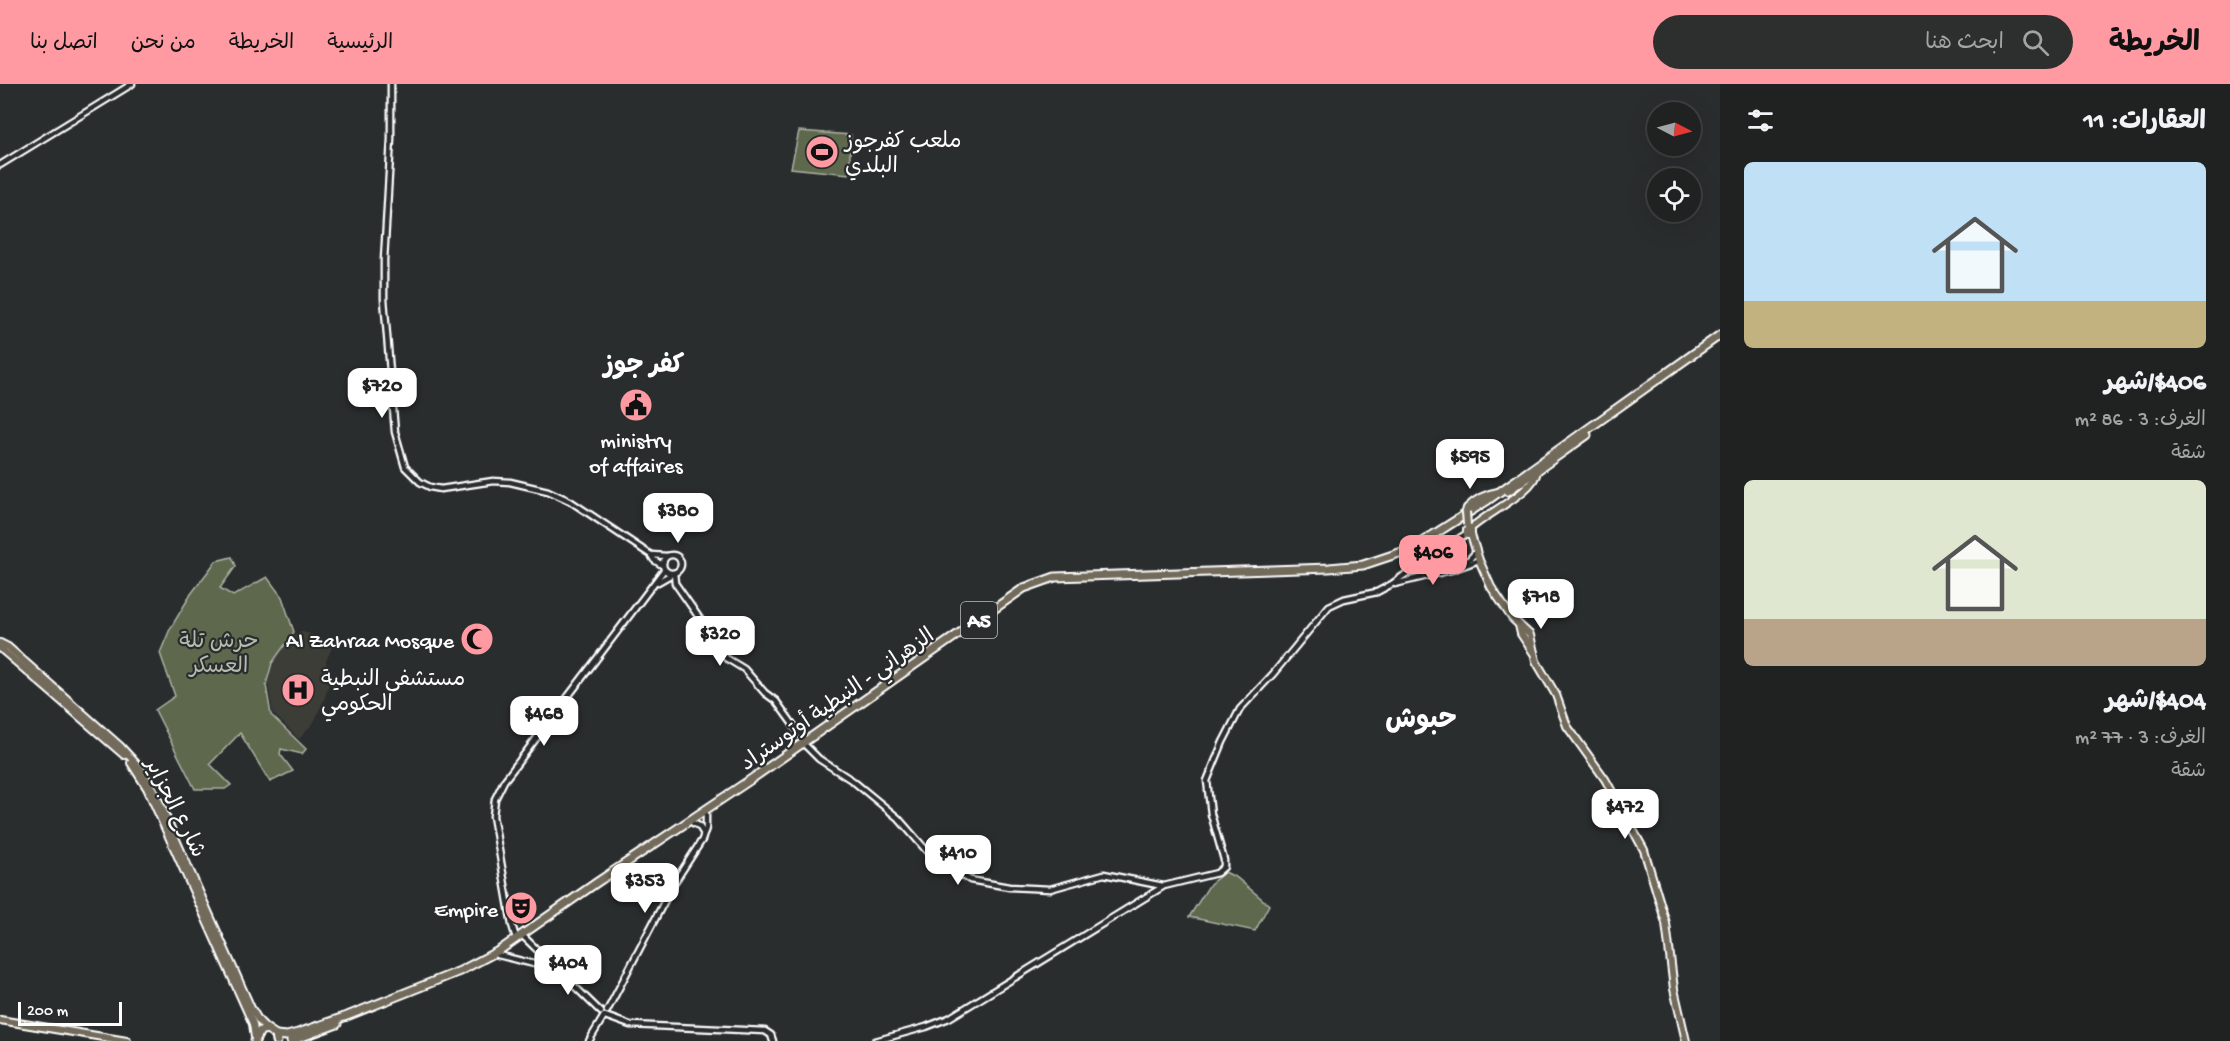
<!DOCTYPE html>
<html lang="ar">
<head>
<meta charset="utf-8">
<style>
	:root { --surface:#202222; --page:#2d2f2f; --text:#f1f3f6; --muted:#a2a4a5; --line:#3d3f40; --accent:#ff9aa2 }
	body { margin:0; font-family:"Gochi Hand","Playpen Sans Arabic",sans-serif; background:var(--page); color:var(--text); direction:rtl; height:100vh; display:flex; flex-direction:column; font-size:22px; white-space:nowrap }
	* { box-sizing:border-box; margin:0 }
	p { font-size:20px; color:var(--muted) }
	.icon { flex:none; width:33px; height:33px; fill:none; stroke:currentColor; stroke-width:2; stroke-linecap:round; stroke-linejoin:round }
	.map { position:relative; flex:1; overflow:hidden; direction:ltr }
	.drawer { display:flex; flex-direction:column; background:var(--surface); width:510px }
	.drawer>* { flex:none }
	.needle { width:39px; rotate:96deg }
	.controls { position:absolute; left:1647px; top:18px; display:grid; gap:12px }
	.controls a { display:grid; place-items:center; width:54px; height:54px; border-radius:50%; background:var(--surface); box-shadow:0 6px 24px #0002,0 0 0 2px var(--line); font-size:30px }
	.scale { position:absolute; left:18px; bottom:15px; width:104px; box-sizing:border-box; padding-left:6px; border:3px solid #fff; border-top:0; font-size:16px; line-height:21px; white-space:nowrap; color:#fff; -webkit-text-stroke:4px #2a2d2e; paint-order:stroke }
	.price { position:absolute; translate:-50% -51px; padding:0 14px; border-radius:12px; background:#fff; color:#222; font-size:20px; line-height:39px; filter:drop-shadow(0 2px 3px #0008) }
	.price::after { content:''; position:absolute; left:50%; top:36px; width:18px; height:14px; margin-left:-9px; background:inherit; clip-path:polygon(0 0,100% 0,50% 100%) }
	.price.on { background:var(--accent); color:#111 }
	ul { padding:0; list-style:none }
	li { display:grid; align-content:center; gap:12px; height:318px; padding:0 24px }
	li span { display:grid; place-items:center; height:186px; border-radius:9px; color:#555 }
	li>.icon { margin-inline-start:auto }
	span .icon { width:108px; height:108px; fill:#fffc; stroke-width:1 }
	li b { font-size:26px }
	h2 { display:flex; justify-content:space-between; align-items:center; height:72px; padding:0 24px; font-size:26px }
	header { display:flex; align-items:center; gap:36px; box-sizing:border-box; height:84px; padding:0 30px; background:var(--accent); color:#111 }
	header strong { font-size:28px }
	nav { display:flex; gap:33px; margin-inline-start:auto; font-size:21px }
	.search { width:420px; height:54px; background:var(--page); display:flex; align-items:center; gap:15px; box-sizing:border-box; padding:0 21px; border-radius:33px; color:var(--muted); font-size:22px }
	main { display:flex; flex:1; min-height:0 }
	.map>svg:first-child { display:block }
</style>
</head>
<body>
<header>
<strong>الخريطة</strong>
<div class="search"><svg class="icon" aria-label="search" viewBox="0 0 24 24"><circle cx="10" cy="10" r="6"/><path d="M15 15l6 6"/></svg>ابحث هنا</div>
<nav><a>الرئيسية</a><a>الخريطة</a><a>من نحن</a><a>اتصل بنا</a></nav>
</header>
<main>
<section class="drawer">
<h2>العقارات: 11<svg class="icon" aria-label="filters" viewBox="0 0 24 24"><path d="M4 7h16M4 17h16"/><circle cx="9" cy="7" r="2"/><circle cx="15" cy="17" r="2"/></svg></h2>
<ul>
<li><span style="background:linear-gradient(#bfe0f5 75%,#c2b280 0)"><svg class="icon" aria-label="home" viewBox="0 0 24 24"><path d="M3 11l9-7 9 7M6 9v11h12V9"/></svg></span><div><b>$406/شهر</b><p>الغرف: 3 · 86 m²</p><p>شقة</p></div></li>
<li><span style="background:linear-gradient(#dfe7d0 75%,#b9a48a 0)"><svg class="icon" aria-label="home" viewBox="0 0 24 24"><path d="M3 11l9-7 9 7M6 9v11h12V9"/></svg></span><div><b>$404/شهر</b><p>الغرف: 3 · 77 m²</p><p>شقة</p></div></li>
</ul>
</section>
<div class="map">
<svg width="1720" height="957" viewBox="0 0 1720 957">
	<rect width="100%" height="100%" fill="#2a2d2e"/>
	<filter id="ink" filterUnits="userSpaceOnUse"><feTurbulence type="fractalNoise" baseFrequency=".0167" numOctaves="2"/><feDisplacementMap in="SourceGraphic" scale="12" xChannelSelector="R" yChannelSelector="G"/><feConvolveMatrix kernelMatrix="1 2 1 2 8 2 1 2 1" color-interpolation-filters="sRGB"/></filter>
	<g filter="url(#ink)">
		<path fill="#3d3c38" d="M301,547L334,559L326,577L330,596L325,613L314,638L299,655L273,629L268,599L273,579L290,554Z"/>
		<g fill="#5d674e" stroke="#aeb3a6" stroke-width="1.5">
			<path d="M799,47L851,51L849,90L791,84Z"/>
			<path d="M232,473L236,482L220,504L233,512L267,493L282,513L294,548L272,579L266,601L271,631L306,665L302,670L281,665L280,670L293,687L270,698L240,649L210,680L231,701L225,705H195L155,626L175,612L160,569L170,545L191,510L216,477Z"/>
			<path d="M1225,788L1237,794L1269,821L1255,847L1189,833L1210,800Z"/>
		</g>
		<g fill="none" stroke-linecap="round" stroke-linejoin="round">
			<g stroke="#fff" stroke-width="9">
				<g id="minor">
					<path d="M391,0V55L384,176V215L395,348L405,383L420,398L430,403L441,405L493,397L510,398L548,407L570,417L651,471L654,476L662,481"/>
					<path d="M0,81L132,0"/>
					<circle cx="672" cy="480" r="9"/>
					<path d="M651,471L667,472"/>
					<path d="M1465,480L1476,468"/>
					<path d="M674,489L675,499L700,535L715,562L726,574L744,585L765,609L776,617L805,657"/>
					<path d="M658,498L672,490"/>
					<path d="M1395,500L1452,486L1479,476"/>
					<path d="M806,662L819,675L853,697L898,734L933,774L970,796L1009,803L1050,805L1104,790L1163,802"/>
					<path d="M693,739L699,742L704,750"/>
					<path d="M524,853L601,928"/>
					<path d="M516,854L512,841L493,732L495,715L504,697L664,486"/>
					<path d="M498,871L554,885"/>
					<path d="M607,927L674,799L702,756L706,744V730"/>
					<path d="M605,932L630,941L765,947L771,951L773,957"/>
					<path d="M589,957L604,932"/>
					<path d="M875,957L926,943L949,934L1164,802L1217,789L1224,783V776L1211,730L1207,697L1223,658L1240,625L1273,590L1329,522L1344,515L1377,508L1392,500L1425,476L1466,450"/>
				</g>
			</g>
			<g stroke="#fff" stroke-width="10">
				<g id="major">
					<path d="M1466,428L1467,424C1476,415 1485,410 1498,408"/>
					<path d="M1467,446L1471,447V451H1467Z"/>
					<path d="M1469,446C1484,430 1535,408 1537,387"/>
					<path d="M1471,451L1479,476L1491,503L1512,534L1530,551L1536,577L1556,611L1567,642L1605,695L1644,766L1666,839L1674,905L1686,957"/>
					<path d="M1519,541L1521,550L1533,568"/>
					<path d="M0,559L8,563L120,662L142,686L157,713L251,924L259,937L267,945"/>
					<path d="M0,564L124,671"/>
					<path d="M131,679L147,704L161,735L253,940L255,954"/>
					<path d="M0,936L127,957"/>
				</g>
			</g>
			<g stroke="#fff" stroke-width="11">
				<g id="highway">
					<path d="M1508,407L1587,351"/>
					<path d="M276,951L287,952L298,949L347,932L460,887L500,866L596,799L750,696L1024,504L1055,493L1329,484L1363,481L1411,465L1488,416L1720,251"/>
					<path d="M255,957L260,947L267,945L276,951L277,957"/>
					<path d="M291,957L337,940"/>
				</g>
			</g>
			<use href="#minor" stroke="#2a2d2e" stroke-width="4.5"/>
			<use href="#major" stroke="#726b5a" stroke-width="6"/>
			<use href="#highway" stroke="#726b5a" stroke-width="7"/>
			<g stroke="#fff" stroke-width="10" stroke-linecap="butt">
				<path id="major-bridge" d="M1466,428L1467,441"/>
			</g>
			<use href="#major-bridge" stroke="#726b5a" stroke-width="6"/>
		</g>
	</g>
	<defs>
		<g id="stadium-disc" transform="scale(1.725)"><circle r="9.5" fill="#ff9aa2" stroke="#2a2d2e"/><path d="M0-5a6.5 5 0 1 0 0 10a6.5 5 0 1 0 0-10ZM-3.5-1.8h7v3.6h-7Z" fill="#111"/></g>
		<g id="civic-disc" transform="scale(1.725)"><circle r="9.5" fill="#ff9aa2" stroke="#2a2d2e"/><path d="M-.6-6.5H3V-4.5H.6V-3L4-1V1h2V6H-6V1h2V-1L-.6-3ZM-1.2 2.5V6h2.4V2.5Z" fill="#111"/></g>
		<g id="mosque-disc" transform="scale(1.725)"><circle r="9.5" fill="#ff9aa2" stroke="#2a2d2e"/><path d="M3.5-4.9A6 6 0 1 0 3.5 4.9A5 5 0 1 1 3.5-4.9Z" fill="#111"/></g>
		<g id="hospital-disc" transform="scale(1.725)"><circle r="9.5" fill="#ff9aa2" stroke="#2a2d2e"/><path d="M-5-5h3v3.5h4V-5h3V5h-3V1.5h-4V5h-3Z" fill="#111"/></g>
		<g id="theatre-disc" transform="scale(1.725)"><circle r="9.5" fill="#ff9aa2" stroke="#2a2d2e"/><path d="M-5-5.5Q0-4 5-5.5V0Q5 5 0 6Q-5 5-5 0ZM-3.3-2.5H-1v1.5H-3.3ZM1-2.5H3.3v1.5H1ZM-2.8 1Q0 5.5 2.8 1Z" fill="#111"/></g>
	</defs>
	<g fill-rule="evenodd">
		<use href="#stadium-disc" x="822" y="68"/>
		<use href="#civic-disc" x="636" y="321"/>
		<use href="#mosque-disc" x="477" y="555"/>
		<use href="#hospital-disc" x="298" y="606"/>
		<use href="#theatre-disc" x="521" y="824"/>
	</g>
	<g text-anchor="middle" stroke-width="4.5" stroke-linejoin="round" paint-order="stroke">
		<rect fill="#2a2d2e" stroke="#bfc0c0" stroke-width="1.5" x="961" y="518" width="36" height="36" rx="4.5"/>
		<g font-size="21" font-weight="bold" fill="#fff">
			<text x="979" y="543">A5</text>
		</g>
		<g font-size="22" fill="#fff" stroke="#2a2d2e" text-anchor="start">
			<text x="845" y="63">ملعب كفرجوز<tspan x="845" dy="25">البلدي</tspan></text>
			<text x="636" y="363" text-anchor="middle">ministry<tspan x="636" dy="25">of affaires</tspan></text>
			<text x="454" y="563" text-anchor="end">Al Zahraa Mosque</text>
			<text x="321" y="601">مستشفى النبطية<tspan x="321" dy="25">الحكومي</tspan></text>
			<text x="498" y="832" text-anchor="end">Empire</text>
		</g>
		<g font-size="22" fill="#b6bbaf" stroke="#2a2d2e">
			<text x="219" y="563">حرش تلة<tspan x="219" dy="25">العسكر</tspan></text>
		</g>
		<g font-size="22" fill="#fff" stroke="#2a2d2e">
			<text transform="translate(836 614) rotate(-35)" y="8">الزهراني - النبطية أوتوستراد</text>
			<text transform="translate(177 723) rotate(63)" y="8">شارع الجزاير</text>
		</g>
		<g font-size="26" font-weight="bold" fill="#fff" stroke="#2a2d2e">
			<text x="644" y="288">كفر جوز</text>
		</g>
		<g font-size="28" font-weight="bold" fill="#fff" stroke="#2a2d2e">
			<text x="1421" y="643">حبوش</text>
		</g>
	</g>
</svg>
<div class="controls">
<a><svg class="needle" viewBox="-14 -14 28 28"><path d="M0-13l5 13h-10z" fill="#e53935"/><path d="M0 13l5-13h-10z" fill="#a2a4a5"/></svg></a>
<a><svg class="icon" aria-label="locate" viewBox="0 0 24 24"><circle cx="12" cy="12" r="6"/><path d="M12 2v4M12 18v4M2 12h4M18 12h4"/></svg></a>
</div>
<div class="scale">200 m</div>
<b class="price" style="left:382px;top:335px">$720</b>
<b class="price" style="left:1470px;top:406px">$595</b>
<b class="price" style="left:678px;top:460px">$380</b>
<b class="price on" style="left:1433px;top:502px">$406</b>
<b class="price" style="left:1541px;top:546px">$718</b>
<b class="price" style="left:720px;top:583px">$320</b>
<b class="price" style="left:544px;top:663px">$468</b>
<b class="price" style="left:1625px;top:756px">$472</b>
<b class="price" style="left:958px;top:802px">$410</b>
<b class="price" style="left:645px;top:830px">$353</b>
<b class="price" style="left:568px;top:912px">$404</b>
</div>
</main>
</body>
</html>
